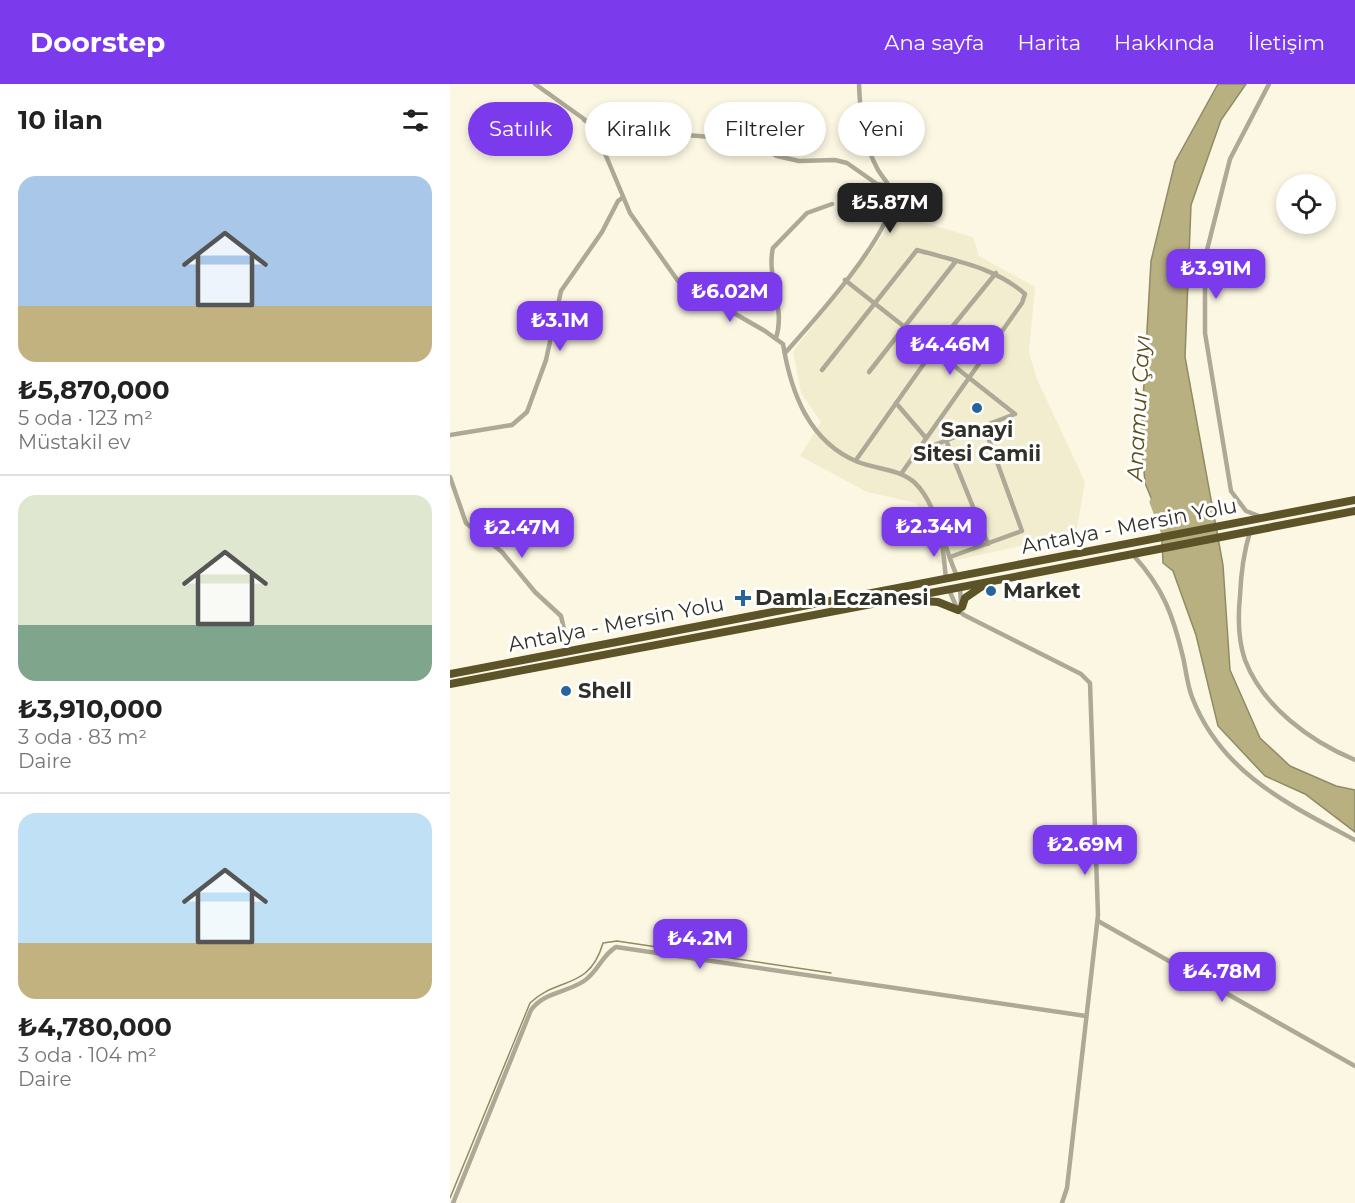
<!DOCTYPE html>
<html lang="tr">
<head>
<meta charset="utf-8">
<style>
	:root { --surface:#fff; --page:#f2f2f2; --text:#222; --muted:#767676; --line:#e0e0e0; --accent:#7c3aed }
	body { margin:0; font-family:Montserrat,sans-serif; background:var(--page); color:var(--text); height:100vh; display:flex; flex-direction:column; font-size:22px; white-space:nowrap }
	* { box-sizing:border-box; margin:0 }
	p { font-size:20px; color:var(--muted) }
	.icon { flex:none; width:33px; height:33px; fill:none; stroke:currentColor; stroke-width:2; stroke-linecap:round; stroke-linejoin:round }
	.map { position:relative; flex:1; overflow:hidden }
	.side { display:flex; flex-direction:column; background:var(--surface); width:450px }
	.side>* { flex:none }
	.hud { position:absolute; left:18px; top:18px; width:570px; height:54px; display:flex; gap:12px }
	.buttons { position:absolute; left:826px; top:90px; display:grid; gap:12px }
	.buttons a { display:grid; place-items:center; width:60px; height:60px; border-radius:50%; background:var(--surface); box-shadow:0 3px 9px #0003; font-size:30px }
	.price { position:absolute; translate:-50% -51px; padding:0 14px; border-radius:12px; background:var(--accent); color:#fff; font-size:20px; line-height:39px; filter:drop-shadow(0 2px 3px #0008) }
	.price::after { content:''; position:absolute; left:50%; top:36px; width:18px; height:14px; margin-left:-9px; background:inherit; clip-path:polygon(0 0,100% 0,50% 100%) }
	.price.active { background:#222; color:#fff }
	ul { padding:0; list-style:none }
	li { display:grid; align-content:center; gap:12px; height:318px; padding:0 18px }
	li+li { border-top:2px solid var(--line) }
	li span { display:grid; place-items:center; height:186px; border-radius:18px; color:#555 }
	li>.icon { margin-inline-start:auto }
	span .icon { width:108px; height:108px; fill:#fffc; stroke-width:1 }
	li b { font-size:26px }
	h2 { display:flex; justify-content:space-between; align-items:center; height:72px; padding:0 18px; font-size:26px }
	.pill { padding:0 21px; border-radius:27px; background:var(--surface); box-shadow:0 3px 9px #0003; font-size:21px; line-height:54px }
	.pill.active { background:var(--accent); color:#fff }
	header { display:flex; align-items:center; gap:36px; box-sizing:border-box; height:84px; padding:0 30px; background:var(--accent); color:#fff }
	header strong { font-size:28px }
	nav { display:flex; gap:33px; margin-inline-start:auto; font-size:21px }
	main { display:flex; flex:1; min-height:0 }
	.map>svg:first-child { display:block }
</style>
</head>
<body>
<header>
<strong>Doorstep</strong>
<nav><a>Ana sayfa</a><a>Harita</a><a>Hakkında</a><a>İletişim</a></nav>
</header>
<main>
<section class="side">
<h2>10 ilan<svg class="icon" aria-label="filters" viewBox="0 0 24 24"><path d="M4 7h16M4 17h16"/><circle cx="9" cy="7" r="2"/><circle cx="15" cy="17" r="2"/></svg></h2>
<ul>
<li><span style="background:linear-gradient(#a9c7e8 70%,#c2b280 0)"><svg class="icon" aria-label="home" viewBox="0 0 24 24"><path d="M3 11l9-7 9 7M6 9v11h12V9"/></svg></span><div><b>₺5,870,000</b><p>5 oda · 123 m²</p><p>Müstakil ev</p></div></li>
<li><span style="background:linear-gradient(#dfe7d0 70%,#7fa58c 0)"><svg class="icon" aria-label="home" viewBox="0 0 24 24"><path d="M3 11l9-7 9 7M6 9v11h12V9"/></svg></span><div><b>₺3,910,000</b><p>3 oda · 83 m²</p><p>Daire</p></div></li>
<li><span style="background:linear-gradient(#bfe0f5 70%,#c2b280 0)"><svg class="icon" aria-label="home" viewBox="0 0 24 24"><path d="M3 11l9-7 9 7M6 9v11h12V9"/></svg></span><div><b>₺4,780,000</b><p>3 oda · 104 m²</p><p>Daire</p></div></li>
</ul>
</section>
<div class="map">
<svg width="905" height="1119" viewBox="0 0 905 1119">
	<rect width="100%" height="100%" fill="#fbf7e2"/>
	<path fill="#f3edd0" d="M445,130L523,153L529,172L585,203L579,269L587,295L635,398L626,450L488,480L466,419L417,408L350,372L371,338L351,309L343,267L423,166Z"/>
	<path fill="#b9b082" stroke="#908a67" stroke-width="1.5" d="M768,0H796L771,36L741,121L735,273L773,481L780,586L810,654L840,682L886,702L905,706V748L855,710L815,692L768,642L746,551L723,487L713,479L711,438L695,399L691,351L701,177L725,78Z"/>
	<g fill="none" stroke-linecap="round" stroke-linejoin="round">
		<path stroke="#908a67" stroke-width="1.5" d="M0,1114L80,919C108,892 139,907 153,859L167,857L381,889"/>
		<path stroke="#b9b082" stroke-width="9" d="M704,418L716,449"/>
		<g stroke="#ada996" stroke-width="4.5">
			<path d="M85,0L134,35L146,48L180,129L228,197L315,247L333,260C341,309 359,358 408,378C426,385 449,385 464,398C487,419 494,465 507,492"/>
			<path d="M134,36L187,47L298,56L327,72L349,77L385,76L397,79L427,100L439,102"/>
			<path d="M395,196L565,330L466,368"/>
			<path d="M326,254C336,224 316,193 323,164L357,129L382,120"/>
			<path d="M335,269C360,241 444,149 442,112C441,100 432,94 427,84C413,58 410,29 409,0"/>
			<path d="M372,286L467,166C505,177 545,183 575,210L572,219L451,390"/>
			<path d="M419,288L506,177"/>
			<path d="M446,319L476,354"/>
			<path d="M0,351L62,341L77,328L96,276L111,207L152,148L168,117L172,114"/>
			<path d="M496,356L538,460"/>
			<path d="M406,376L485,264L546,189"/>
			<path d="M0,393L16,439L52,468L85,508L111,532L119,567"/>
			<path d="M809,432L796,427L781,407L755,249V174L780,75L819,0"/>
			<path d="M800,448C793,470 791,489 790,512C788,532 788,556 795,576C813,623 860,657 905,676"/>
			<path d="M492,457L496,495"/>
			<path d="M684,472C713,504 723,531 733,573C736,586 737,600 742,613C771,689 838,720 905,756"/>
			<path d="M500,473L572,447L534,342"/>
			<path d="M510,503L511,520"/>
			<path d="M499,506L508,526L514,531L631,590L640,599L648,831L617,1104L612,1119"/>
			<path d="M648,837L905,982"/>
			<path d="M3,1119L81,926C94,908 116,909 134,897C148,888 152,871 166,863L636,932"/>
		</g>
		<g stroke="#5c5328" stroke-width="8">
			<path d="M459,516L488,518L508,526"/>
			<path d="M512,523L515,514L534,501"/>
			<path d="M0,590L905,416"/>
			<path d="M0,600C301,542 604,487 905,427"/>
		</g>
	</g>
	<g fill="#25659b" stroke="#fff" stroke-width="2">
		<circle cx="527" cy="324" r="6"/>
		<circle cx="541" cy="507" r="6"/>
		<path d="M290 505h6v6h6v6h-6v6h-6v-6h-6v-6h6z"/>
		<circle cx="116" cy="607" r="6"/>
	</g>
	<g text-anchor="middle" stroke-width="6" stroke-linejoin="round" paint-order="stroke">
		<g font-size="21" font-weight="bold" fill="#323129" stroke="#fff" text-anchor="start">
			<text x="527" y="353" text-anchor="middle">Sanayi<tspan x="527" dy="24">Sitesi Camii</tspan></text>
			<text x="553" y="514">Market</text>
			<text x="305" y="521">Damla Eczanesi</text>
			<text x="128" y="614">Shell</text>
		</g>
		<g font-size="21" fill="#323129" stroke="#fff">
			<text transform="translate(679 442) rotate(-11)" y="7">Antalya - Mersin Yolu</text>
			<text transform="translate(166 540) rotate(-11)" y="7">Antalya - Mersin Yolu</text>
		</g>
		<g font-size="22" font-style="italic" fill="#5a4f19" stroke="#fff">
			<text transform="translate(688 324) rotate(-87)" y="8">Anamur Çayı</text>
		</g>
	</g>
</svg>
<div class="buttons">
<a><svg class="icon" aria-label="locate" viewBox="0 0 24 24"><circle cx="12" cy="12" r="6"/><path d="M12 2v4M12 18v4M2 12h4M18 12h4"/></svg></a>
</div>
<b class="price active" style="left:440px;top:150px">₺5.87M</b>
<b class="price" style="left:766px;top:216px">₺3.91M</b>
<b class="price" style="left:280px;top:239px">₺6.02M</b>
<b class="price" style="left:110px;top:268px">₺3.1M</b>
<b class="price" style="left:500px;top:292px">₺4.46M</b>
<b class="price" style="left:484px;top:474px">₺2.34M</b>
<b class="price" style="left:72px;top:475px">₺2.47M</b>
<b class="price" style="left:635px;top:792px">₺2.69M</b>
<b class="price" style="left:250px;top:886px">₺4.2M</b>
<b class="price" style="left:772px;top:919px">₺4.78M</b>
<div class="hud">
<a class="pill active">Satılık</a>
<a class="pill">Kiralık</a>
<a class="pill">Filtreler</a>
<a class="pill">Yeni</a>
</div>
</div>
</main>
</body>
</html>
